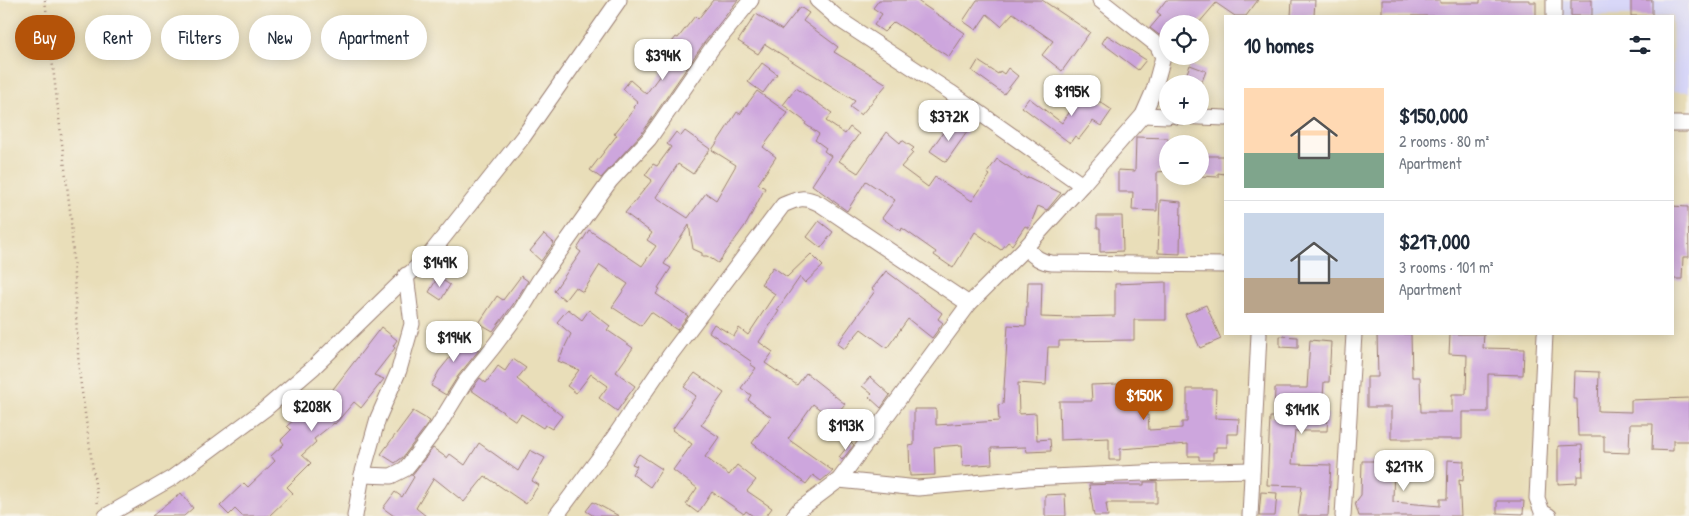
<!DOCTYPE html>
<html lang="en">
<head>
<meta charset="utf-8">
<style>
	:root { --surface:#fff; --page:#f2f2f3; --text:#1f2937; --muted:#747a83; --line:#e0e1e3; --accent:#b45309 }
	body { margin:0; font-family:"Patrick Hand",sans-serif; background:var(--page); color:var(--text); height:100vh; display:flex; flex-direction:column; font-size:19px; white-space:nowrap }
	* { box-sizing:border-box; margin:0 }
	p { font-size:16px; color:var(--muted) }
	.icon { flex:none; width:28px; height:28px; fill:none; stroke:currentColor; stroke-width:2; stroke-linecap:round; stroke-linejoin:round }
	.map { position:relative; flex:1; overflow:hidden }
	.panel { position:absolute; left:1224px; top:15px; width:450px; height:320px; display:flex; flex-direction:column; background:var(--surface); border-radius:0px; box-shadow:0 2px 12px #0003 }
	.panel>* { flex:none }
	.guide { position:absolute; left:15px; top:15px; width:475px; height:45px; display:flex; gap:10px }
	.buttons { position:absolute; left:1159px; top:15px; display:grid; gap:10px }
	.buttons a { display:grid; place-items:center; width:50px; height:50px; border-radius:50%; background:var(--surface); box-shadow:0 2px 12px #0003; font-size:25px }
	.price { position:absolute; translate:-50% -42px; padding:0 11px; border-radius:10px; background:#fff; color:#222; font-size:16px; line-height:32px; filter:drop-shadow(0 1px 2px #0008) }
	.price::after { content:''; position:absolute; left:50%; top:30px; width:15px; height:11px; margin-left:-8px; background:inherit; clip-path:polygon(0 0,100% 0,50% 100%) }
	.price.selected { background:var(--accent); color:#fff }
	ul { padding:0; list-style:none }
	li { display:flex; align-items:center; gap:15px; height:125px; padding:0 20px }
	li+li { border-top:1px solid var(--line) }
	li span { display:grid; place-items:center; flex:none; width:140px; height:100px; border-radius:0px; color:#555 }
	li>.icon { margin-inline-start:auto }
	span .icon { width:60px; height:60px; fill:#fffc; stroke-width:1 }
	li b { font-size:21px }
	h2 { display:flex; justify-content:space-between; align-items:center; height:60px; padding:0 20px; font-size:21px }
	.chip { padding:0 18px; border-radius:22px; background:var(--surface); box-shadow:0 2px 12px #0003; font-size:18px; line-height:45px }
	.chip.selected { background:var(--accent); color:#fff }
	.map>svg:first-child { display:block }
</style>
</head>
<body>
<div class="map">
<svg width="1689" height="516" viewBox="0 0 1689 516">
	<rect width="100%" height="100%" fill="#f7f3e8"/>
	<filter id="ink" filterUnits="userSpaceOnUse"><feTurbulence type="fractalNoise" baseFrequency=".02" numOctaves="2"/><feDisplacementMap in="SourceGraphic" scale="10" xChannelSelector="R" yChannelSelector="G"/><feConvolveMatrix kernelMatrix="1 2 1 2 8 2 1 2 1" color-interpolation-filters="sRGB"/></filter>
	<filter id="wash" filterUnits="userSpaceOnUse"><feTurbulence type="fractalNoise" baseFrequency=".0096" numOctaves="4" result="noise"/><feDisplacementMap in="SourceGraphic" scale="20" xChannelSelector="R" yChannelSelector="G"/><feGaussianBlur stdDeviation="1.12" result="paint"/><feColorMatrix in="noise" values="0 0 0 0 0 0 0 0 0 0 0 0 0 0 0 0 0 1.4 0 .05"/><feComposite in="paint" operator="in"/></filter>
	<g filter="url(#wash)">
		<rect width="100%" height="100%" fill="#e9deb9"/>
		<path fill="#d8d7f8" d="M1562,0H1689V92L1673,91L1672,16H1562Z"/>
		<g id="blocks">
			<g fill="#cda6dd">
				<path d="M713,0H738L704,43L642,133L601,178L590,170L617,135L614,134L634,109L633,107L638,102L623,89L630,80L646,94L666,67L651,56L659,46L665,51L676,37L678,38L695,16L698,19Z"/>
				<path d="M879,0H916L965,33L949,57L894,22L884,32L874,25L882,14L873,8Z"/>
				<path d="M977,0H1042L1090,32L1062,71L1042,55L1053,41L1013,13L1001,26L987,14L976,30L963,21Z"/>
				<path d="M1166,0H1258L1246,16H1235L1216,3L1198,24H1168V32L1163,38L1150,28L1161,15L1157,12Z"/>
				<path d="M1292,0H1315L1314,16H1291Z"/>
				<path d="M1382,0H1440V3H1480V0H1529V2H1536V16H1382Z"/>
				<rect x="1571" y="0" width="21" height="16"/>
				<rect x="1631" y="0" width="21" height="16"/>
				<path d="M800,7L809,13L803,21L838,47L834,52L887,84L861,115L850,107L855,101L765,44L758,54L738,41L756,14L782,30Z"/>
				<path d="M1107,35L1146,60L1138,70L1102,43Z"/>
				<path d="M978,61L998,74L1000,71L1004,74L1008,68L1018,76L1004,94L972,71Z"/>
				<path d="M762,63L777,74L763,93L748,82Z"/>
				<path d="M1190,65L1206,71L1201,84H1191L1184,81Z"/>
				<path d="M796,88L832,113L826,121L845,134L850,127L859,134L839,161L858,173L887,132L900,143L902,140L914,148L911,151L913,153L901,167L928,187L935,177L972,201L990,175L987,173L997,159L1027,179L1028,177L1061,193L1047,210L1038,206L1029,228L1025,226L1012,245L1008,242L1001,250L975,232L953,268L934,255L936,252L902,228L901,231L882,218L895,200L866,181L847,211L812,185L831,156L824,151L826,148L815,140L819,134L805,124L806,122L783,105Z"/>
				<path d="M757,91L788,113L763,147L776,157L758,184L765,188L747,223L718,263L707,256H702V253L693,249L689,225L664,264L671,268L658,288L660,289L656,294L688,316L677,330L651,312L641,326L612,307L628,284L600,265L583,292L575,287L565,300L554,291L581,252L577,249L589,230L642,266L656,246L647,240L652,233L625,213L652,180L645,175L653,164L657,166L671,147L667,144L676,132L681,136L685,131L710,149L693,174L678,164L656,197L688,218L706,193L716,200L736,165L712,150L737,112L740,114Z"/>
				<path d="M1084,91L1112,110L1101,126L1093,121L1079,139L1075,136L1070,143L1022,107L1029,98L1062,123Z"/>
				<path d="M951,121L967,132L946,162L930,151Z"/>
				<path d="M1136,137L1168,138V171L1157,172V211L1132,210L1133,192H1118V170L1135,171Z"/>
				<path d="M1200,156H1225V174L1218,173V177L1200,176Z"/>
				<path d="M1160,200L1181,202L1180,254L1158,253Z"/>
				<path d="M1672,206L1688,207L1689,257H1683L1682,279H1672Z"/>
				<path d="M1097,216H1122L1123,251L1100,252V228H1097Z"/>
				<path d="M819,221L833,232L821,248L807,237Z"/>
				<path d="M544,234L554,243L541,261L530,251Z"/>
				<path d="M811,254L823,266L805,283L800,277L777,310L779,311L759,342L773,352L765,363L797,385L806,373L845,404L832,419L813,404L788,439L833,471L821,481L813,475L806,484L752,443L771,417L748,400L751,395L741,388L756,368L750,364L752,362L709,332L714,324L734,336L739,328L748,335L775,294L761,284L773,267L787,277Z"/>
				<path d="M886,271L942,313L938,319L943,323L932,338L908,319L887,348L861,329L844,349L837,344L875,291L872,289Z"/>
				<path d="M521,276L528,281L512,306L493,331L479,323L497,296L503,300Z"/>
				<path d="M438,277L450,285L441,300L429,292Z"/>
				<path d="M1028,282H1042L1041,317L1072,318V317L1115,316V284L1166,282V320H1134V340L1059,341V347H1048L1046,385L1018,383L1019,414L1036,413L1037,440L1050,439L1051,451L1027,452L1026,447L991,448L992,464L963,466L962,445L934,447L935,475L910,476L909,446L914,445V409H936V425L999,421L998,405L1003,404L1008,325L1026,326Z"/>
				<path d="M1206,305L1221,339L1200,348L1185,314Z"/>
				<path d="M568,309L582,320L589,310L610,326L607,330L633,348L616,372L635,386L617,411L599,398L608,386L591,374L576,393L567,386L579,370L558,361L571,334L557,322Z"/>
				<path d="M381,327L397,340L393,346L395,348L374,375L384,379L361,408L354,402L335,424L334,423L314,439L316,442L302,455L311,463L287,487L293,493L269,516H242L235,509L229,515L220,506L244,483L248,487L275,461L271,456L284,444L281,440L291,430L287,426L304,411L306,413L327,390L330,393Z"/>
				<path d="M1377,334H1411L1412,377H1420L1421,412H1452V394H1466L1467,355L1449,354L1450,334H1484L1483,348L1524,349L1523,375L1488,374V412H1462V439H1391V407H1367V377H1378Z"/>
				<path d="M448,336L459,343L462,338L479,350L458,376L446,395L431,386L439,371L452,355L440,347Z"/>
				<path d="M1280,336L1298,337V348L1280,347Z"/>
				<path d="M1310,340L1331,342L1329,382H1324L1322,413L1328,414L1327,431H1295L1292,464L1331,465L1328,516H1298L1302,486L1267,485L1270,417H1274L1275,388H1307Z"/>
				<path d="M513,359L526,368L517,379L562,416L552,429L545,425L543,428L521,414L516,421L471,390L480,378L486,383L498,366L505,371Z"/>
				<path d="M1574,371L1599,372L1598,411L1631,412V400L1689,398V441H1673V451L1652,450L1653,424H1630L1629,453L1604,452V436H1578L1577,399H1573Z"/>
				<path d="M695,373L724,393L701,425L719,437L705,457L729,475L737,465L756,480L747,491L772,508L766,516H753L746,511L744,514L712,492L698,513L686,504L697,488L673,470L692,444L672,430L696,396L684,387Z"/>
				<path d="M870,377L890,395L881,408L869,397L872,394L862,386Z"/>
				<path d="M1145,383L1146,415H1148L1149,430L1182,428V422H1187V389H1216L1215,418L1239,419L1238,434H1227V447H1216V452H1213V460H1199V456H1188V444L1120,449V460H1109V438L1060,440L1059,401H1092L1091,385Z"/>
				<path d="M413,411L430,421L403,457L395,463L381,454Z"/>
				<path d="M851,442L854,445L842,460L839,457Z"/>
				<path d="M479,443L518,471L530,450L545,458L532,481L539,485L526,504L485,476L464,502L434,478L416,508L426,516H394L383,508L395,492L402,497L414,477L412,475L433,448L447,458L450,454L465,465Z"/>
				<path d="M1582,445L1583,476H1577V483L1558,484V446Z"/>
				<path d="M639,454L662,469L650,487L632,474L637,466L632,464Z"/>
				<path d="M1375,458L1394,459L1393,502L1440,506V499H1447L1448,460L1464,461L1463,481L1459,480L1461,516H1359L1355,503L1361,495L1362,461H1375Z"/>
				<path d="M1144,482H1157V503H1106L1108,516H1094L1089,485L1113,484L1114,485H1144Z"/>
				<path d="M1261,492L1277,493L1275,516H1259Z"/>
				<path d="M181,493L193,508L184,516H152Z"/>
				<path d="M1065,494L1066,516H1045V495Z"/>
				<path d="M1497,501H1524L1523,514L1497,513Z"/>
				<path d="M593,502L619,516H594L586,511Z"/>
			</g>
		</g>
	</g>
	<g filter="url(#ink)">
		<use href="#blocks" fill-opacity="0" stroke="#9a7e72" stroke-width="1"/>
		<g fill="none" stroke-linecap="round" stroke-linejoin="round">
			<g stroke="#9a7e72" stroke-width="17">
				<g id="minor">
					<path d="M817,0L840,20L950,92L1082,185L1143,115L1154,90L1163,57L1157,45L1100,0"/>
					<path d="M1554,16V0"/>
					<path d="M1143,115L1168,116"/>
					<path d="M1176,116L1225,118"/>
					<path d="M1672,124H1689"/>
					<path d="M1025,248C1034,256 1040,262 1052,263L1225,265"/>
					<path d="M1545,334L1537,498L1542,512L1549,516"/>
					<path d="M362,475L391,476L405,469L410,463L438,426L465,382L494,346L521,310L540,279L610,181L649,139L712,48L751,0"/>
					<path d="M839,480L918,488L1028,478L1165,472L1252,470"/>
					<path d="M106,516L172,478L265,409L314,367L431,253L523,137L619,0"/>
					<path d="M355,516L362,475L378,418L399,370L412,324L406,275"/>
					<path d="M556,516L608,446L670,355L783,205C799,198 804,196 820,204L969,304"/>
					<path d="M794,516L799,510L839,480L969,304L1025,248L1082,185"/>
					<path d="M1250,516L1259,334"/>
					<path d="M1343,516L1354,334"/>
				</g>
			</g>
			<path stroke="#9a7e72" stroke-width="2.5" stroke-dasharray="1 4" stroke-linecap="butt" d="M45,0L71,219L79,371L98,505"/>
			<use href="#minor" stroke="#fff" stroke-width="15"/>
		</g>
	</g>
</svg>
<div class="buttons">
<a><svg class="icon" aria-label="locate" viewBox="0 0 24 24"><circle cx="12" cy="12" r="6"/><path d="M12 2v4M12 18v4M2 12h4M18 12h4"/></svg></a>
<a>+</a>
<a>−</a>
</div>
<b class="price" style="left:663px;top:81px">$394K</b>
<b class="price" style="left:1072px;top:117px">$195K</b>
<b class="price" style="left:949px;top:142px">$372K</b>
<b class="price" style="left:440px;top:288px">$149K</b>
<b class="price" style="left:454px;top:363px">$194K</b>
<b class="price selected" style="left:1144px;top:421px">$150K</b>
<b class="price" style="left:312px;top:432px">$208K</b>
<b class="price" style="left:1302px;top:435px">$141K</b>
<b class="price" style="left:846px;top:451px">$193K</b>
<b class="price" style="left:1404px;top:492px">$217K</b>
<div class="guide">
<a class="chip selected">Buy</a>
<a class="chip">Rent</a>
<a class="chip">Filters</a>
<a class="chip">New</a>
<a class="chip">Apartment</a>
</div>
<section class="panel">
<h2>10 homes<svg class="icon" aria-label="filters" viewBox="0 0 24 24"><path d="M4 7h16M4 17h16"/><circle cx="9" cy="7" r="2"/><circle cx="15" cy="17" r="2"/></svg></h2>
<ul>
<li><span style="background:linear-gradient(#ffd9b3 65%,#7fa58c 0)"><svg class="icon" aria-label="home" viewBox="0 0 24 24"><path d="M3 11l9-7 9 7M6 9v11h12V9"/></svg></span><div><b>$150,000</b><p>2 rooms · 80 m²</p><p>Apartment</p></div></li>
<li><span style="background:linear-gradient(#c9d6e8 65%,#b9a48a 0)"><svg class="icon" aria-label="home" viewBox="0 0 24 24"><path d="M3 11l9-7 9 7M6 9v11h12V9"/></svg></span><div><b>$217,000</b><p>3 rooms · 101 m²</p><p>Apartment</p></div></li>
</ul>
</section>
</div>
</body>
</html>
